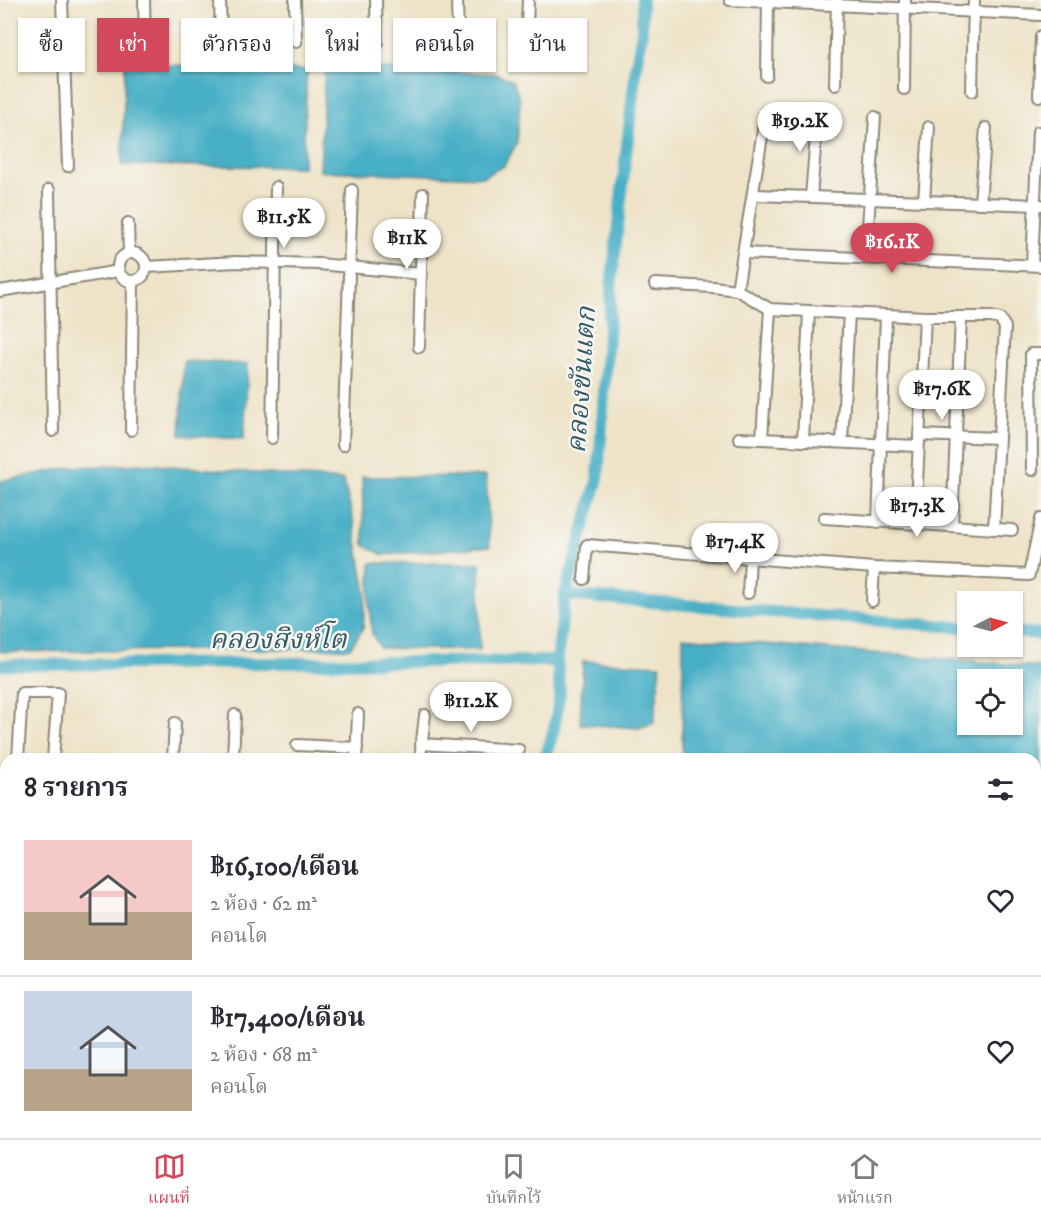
<!DOCTYPE html>
<html lang="th">
<head>
<meta charset="utf-8">
<style>
	:root { --surface:#fff; --page:#f2f2f3; --text:#2b2b33; --muted:#7c7c81; --line:#e1e1e2; --accent:#d1495b }
	body { margin:0; font-family:"IM FELL DW Pica","Noto Serif Thai",serif; background:var(--page); color:var(--text); height:100vh; display:flex; flex-direction:column; font-size:22px; white-space:nowrap }
	* { box-sizing:border-box; margin:0 }
	p { font-size:20px; color:var(--muted) }
	.icon { flex:none; width:33px; height:33px; fill:none; stroke:currentColor; stroke-width:2; stroke-linecap:round; stroke-linejoin:round }
	.map { position:relative; flex:1; overflow:hidden }
	.sheet { position:absolute; left:0px; top:753px; width:1041px; height:386px; display:flex; flex-direction:column; background:var(--surface); border-radius:18px 18px 0 0; box-shadow:0 2px 4px #0004 }
	.sheet>* { flex:none }
	.top-card { position:absolute; left:18px; top:18px; width:600px; height:54px; display:flex; gap:12px }
	.needle { width:39px; rotate:84deg }
	.controls { position:absolute; left:957px; top:591px; display:grid; gap:12px }
	.controls a { display:grid; place-items:center; width:66px; height:66px; border-radius:0px; background:var(--surface); box-shadow:0 2px 4px #0004; font-size:30px }
	.price { position:absolute; translate:-50% -51px; padding:0 14px; border-radius:21px; background:#fff; color:#222; font-size:20px; line-height:39px; filter:drop-shadow(0 2px 3px #0008) }
	.price::after { content:''; position:absolute; left:50%; top:36px; width:18px; height:14px; margin-left:-9px; background:inherit; clip-path:polygon(0 0,100% 0,50% 100%) }
	.price.selected { background:var(--accent); color:#fff }
	ul { padding:0; list-style:none }
	li { display:flex; align-items:center; gap:18px; height:150px; padding:0 24px }
	li+li { border-top:2px solid var(--line) }
	li span { display:grid; place-items:center; flex:none; width:168px; height:120px; border-radius:0px; color:#555 }
	li>.icon { margin-inline-start:auto }
	span .icon { width:72px; height:72px; fill:#fffc; stroke-width:1 }
	li b { font-size:26px }
	h2 { display:flex; justify-content:space-between; align-items:center; height:72px; padding:0 24px; font-size:26px }
	.chip { padding:0 21px; border-radius:0px; background:var(--surface); box-shadow:0 2px 4px #0004; font-size:21px; line-height:54px }
	.chip.selected { background:var(--accent); color:#fff }
	.tabs { display:flex; justify-content:space-around; align-items:center; height:84px; border-top:2px solid var(--line); background:var(--surface); font-size:16px; color:var(--muted) }
	.tabs a { display:grid; justify-items:center; gap:3px }
	.tabs .selected { color:var(--accent) }
	.map>svg:first-child { display:block }
</style>
</head>
<body>
<div class="map">
<svg width="1041" height="1138" viewBox="0 0 1041 1138">
	<rect width="100%" height="100%" fill="#f6f6f2"/>
	<filter id="ink" filterUnits="userSpaceOnUse"><feTurbulence type="fractalNoise" baseFrequency=".0167" numOctaves="2"/><feDisplacementMap in="SourceGraphic" scale="12" xChannelSelector="R" yChannelSelector="G"/><feConvolveMatrix kernelMatrix="1 2 1 2 8 2 1 2 1" color-interpolation-filters="sRGB"/></filter>
	<filter id="wash" filterUnits="userSpaceOnUse"><feTurbulence type="fractalNoise" baseFrequency=".008" numOctaves="4" result="noise"/><feDisplacementMap in="SourceGraphic" scale="24" xChannelSelector="R" yChannelSelector="G"/><feGaussianBlur stdDeviation="1.35" result="paint"/><feColorMatrix in="noise" values="0 0 0 0 0 0 0 0 0 0 0 0 0 0 0 0 0 1.4 0 .05"/><feComposite in="paint" operator="in"/></filter>
	<g filter="url(#wash)">
		<rect width="100%" height="100%" fill="#eee3c7"/>
		<g fill="#47afc6" stroke="#396d78" stroke-width="1.5" fill-rule="evenodd">
			<path d="M125,63L307,70L303,167L122,165Z"/>
			<path d="M325,66L497,74L513,81L520,101L517,143L504,166L483,177L320,171Z"/>
			<path d="M184,361L248,364L244,439L180,435Z"/>
			<path d="M145,464L343,480L352,514L366,592L363,629L350,648L0,652V481L71,467Z"/>
			<path d="M486,476L490,546L383,555L364,545L362,477Z"/>
			<path d="M371,563H480V650L380,648L372,634L369,603Z"/>
			<path d="M683,637L1041,667V842H1035V759H682ZM968,680H1012V724H968Z"/>
			<path d="M583,661L661,665L654,723L639,728L580,724Z"/>
			<path d="M1035,864L1041,865V1009L1035,1008Z"/>
		</g>
		<g fill="none" stroke-linecap="round" stroke-linejoin="round">
			<g stroke="#47afc6" stroke-width="12">
				<path d="M565,595L968,628"/>
				<path d="M1012,632L1041,634"/>
				<path d="M0,665L557,661"/>
				<path d="M545,759L554,729L560,694L557,661L565,595L598,478L612,279L636,66L642,31V0"/>
				<path d="M505,1132V1138"/>
			</g>
		</g>
	</g>
	<g filter="url(#ink)">
		<g fill="none" stroke-linecap="round" stroke-linejoin="round">
			<g stroke="#8c8779" stroke-width="14">
				<g id="street">
					<path d="M62,0L68,166"/>
					<path d="M144,0L145,37"/>
					<path d="M220,0L221,38"/>
					<path d="M295,0L296,42"/>
					<path d="M376,0L377,45"/>
					<path d="M457,0L458,38"/>
					<path d="M730,0L1041,15"/>
					<path d="M527,27L528,0"/>
					<path d="M767,76L768,0"/>
					<path d="M835,85L837,0"/>
					<path d="M904,89L905,0"/>
					<path d="M972,91L974,0"/>
					<path d="M1039,96L1041,36"/>
					<path d="M49,190L53,431"/>
					<path d="M753,195L1041,205"/>
					<path d="M811,197L818,111"/>
					<path d="M924,201L929,127"/>
					<path d="M980,203L986,128"/>
					<path d="M128,223L129,253"/>
					<circle cx="132" cy="267" r="14"/>
					<path d="M744,253L1041,266"/>
					<path d="M866,258L875,117"/>
					<path d="M1032,265L1038,132"/>
					<path d="M146,267L236,262L319,264L421,274"/>
					<path d="M655,284L713,287L737,290L770,309L925,317H991L1000,319L1005,327L994,529"/>
					<path d="M737,290L766,112"/>
					<path d="M0,291L119,271"/>
					<path d="M419,347L423,194"/>
					<path d="M131,430L133,281"/>
					<path d="M919,435L998,438"/>
					<path d="M272,438L276,187"/>
					<path d="M739,438L918,446"/>
					<path d="M762,439L770,309"/>
					<path d="M803,441L809,311"/>
					<path d="M842,442L849,313"/>
					<path d="M343,445L352,190"/>
					<path d="M1032,470L1031,354H1041"/>
					<path d="M824,518L1012,530"/>
					<path d="M878,522L886,315"/>
					<path d="M915,524L925,317"/>
					<path d="M952,526L961,317"/>
					<path d="M584,579L587,545L874,568L1029,575L1041,519"/>
					<path d="M748,593L750,558"/>
					<path d="M872,601L874,568"/>
					<path d="M421,744L519,750"/>
					<path d="M297,745L357,748"/>
					<path d="M18,759L22,693H58L53,759"/>
					<path d="M173,759L175,723"/>
					<path d="M233,759L235,715"/>
					<path d="M356,759L358,714"/>
					<path d="M420,759L425,715"/>
					<path d="M0,983H6"/>
					<path d="M1035,1130L1041,1131"/>
					<path d="M81,1132L86,1138"/>
					<path d="M184,1132L250,1138"/>
					<path d="M104,1138L110,1132"/>
					<path d="M156,1138V1132"/>
					<path d="M302,1138L308,1134L318,1138"/>
					<path d="M403,1138V1132"/>
					<path d="M474,1138V1132"/>
					<path d="M526,1138L527,1132"/>
					<path d="M586,1138L587,1132"/>
					<path d="M649,1138V1132"/>
					<path d="M712,1138V1132"/>
					<path d="M775,1138V1132"/>
					<path d="M837,1138V1132"/>
					<path d="M894,1138L895,1132"/>
					<path d="M956,1138L957,1132"/>
					<path d="M1021,1138V1132"/>
				</g>
			</g>
			<use href="#street" stroke="#fff" stroke-width="10"/>
		</g>
	</g>
	<g text-anchor="middle" stroke-width="5" stroke-linejoin="round" paint-order="stroke">
		<g font-size="27" font-style="italic" fill="#355961" stroke="#f6f6f2">
			<text transform="translate(581 380) rotate(-86)" y="9">คลองขันแตก</text>
			<text x="278" y="648">คลองสิงห์โต</text>
		</g>
	</g>
</svg>
<div class="controls">
<a><svg class="needle" viewBox="-14 -14 28 28"><path d="M0-13l5 13h-10z" fill="#e53935"/><path d="M0 13l5-13h-10z" fill="#7c7c81"/></svg></a>
<a><svg class="icon" aria-label="locate" viewBox="0 0 24 24"><circle cx="12" cy="12" r="6"/><path d="M12 2v4M12 18v4M2 12h4M18 12h4"/></svg></a>
</div>
<b class="price" style="left:800px;top:153px">฿19.2K</b>
<b class="price" style="left:284px;top:249px">฿11.5K</b>
<b class="price" style="left:407px;top:270px">฿11K</b>
<b class="price selected" style="left:892px;top:274px">฿16.1K</b>
<b class="price" style="left:942px;top:421px">฿17.6K</b>
<b class="price" style="left:917px;top:538px">฿17.3K</b>
<b class="price" style="left:735px;top:574px">฿17.4K</b>
<b class="price" style="left:471px;top:733px">฿11.2K</b>
<div class="top-card">
<a class="chip">ซื้อ</a>
<a class="chip selected">เช่า</a>
<a class="chip">ตัวกรอง</a>
<a class="chip">ใหม่</a>
<a class="chip">คอนโด</a>
<a class="chip">บ้าน</a>
</div>
<section class="sheet">
<h2>8 รายการ<svg class="icon" aria-label="filters" viewBox="0 0 24 24"><path d="M4 7h16M4 17h16"/><circle cx="9" cy="7" r="2"/><circle cx="15" cy="17" r="2"/></svg></h2>
<ul>
<li><span style="background:linear-gradient(#f6c9c9 60%,#b9a48a 0)"><svg class="icon" aria-label="home" viewBox="0 0 24 24"><path d="M3 11l9-7 9 7M6 9v11h12V9"/></svg></span><div><b>฿16,100/เดือน</b><p>2 ห้อง · 62 m²</p><p>คอนโด</p></div><svg class="icon" aria-label="heart" viewBox="0 0 24 24"><path d="M12 20l-8-8c-3-5 5-10 8-4 3-6 11-1 8 4z"/></svg></li>
<li><span style="background:linear-gradient(#c9d6e8 65%,#b9a48a 0)"><svg class="icon" aria-label="home" viewBox="0 0 24 24"><path d="M3 11l9-7 9 7M6 9v11h12V9"/></svg></span><div><b>฿17,400/เดือน</b><p>2 ห้อง · 68 m²</p><p>คอนโด</p></div><svg class="icon" aria-label="heart" viewBox="0 0 24 24"><path d="M12 20l-8-8c-3-5 5-10 8-4 3-6 11-1 8 4z"/></svg></li>
</ul>
</section>
</div>
<nav class="tabs">
<a class="selected"><svg class="icon" aria-label="map" viewBox="0 0 24 24"><path d="M3 6l6-2 6 2 6-2v14l-6 2-6-2-6 2zM9 4v14M15 6v14"/></svg>แผนที่</a>
<a><svg class="icon" aria-label="saved" viewBox="0 0 24 24"><path d="M7 4h10v16l-5-4-5 4z"/></svg>บันทึกไว้</a>
<a><svg class="icon" aria-label="home" viewBox="0 0 24 24"><path d="M3 11l9-7 9 7M6 9v11h12V9"/></svg>หน้าแรก</a>
</nav>
</body>
</html>
